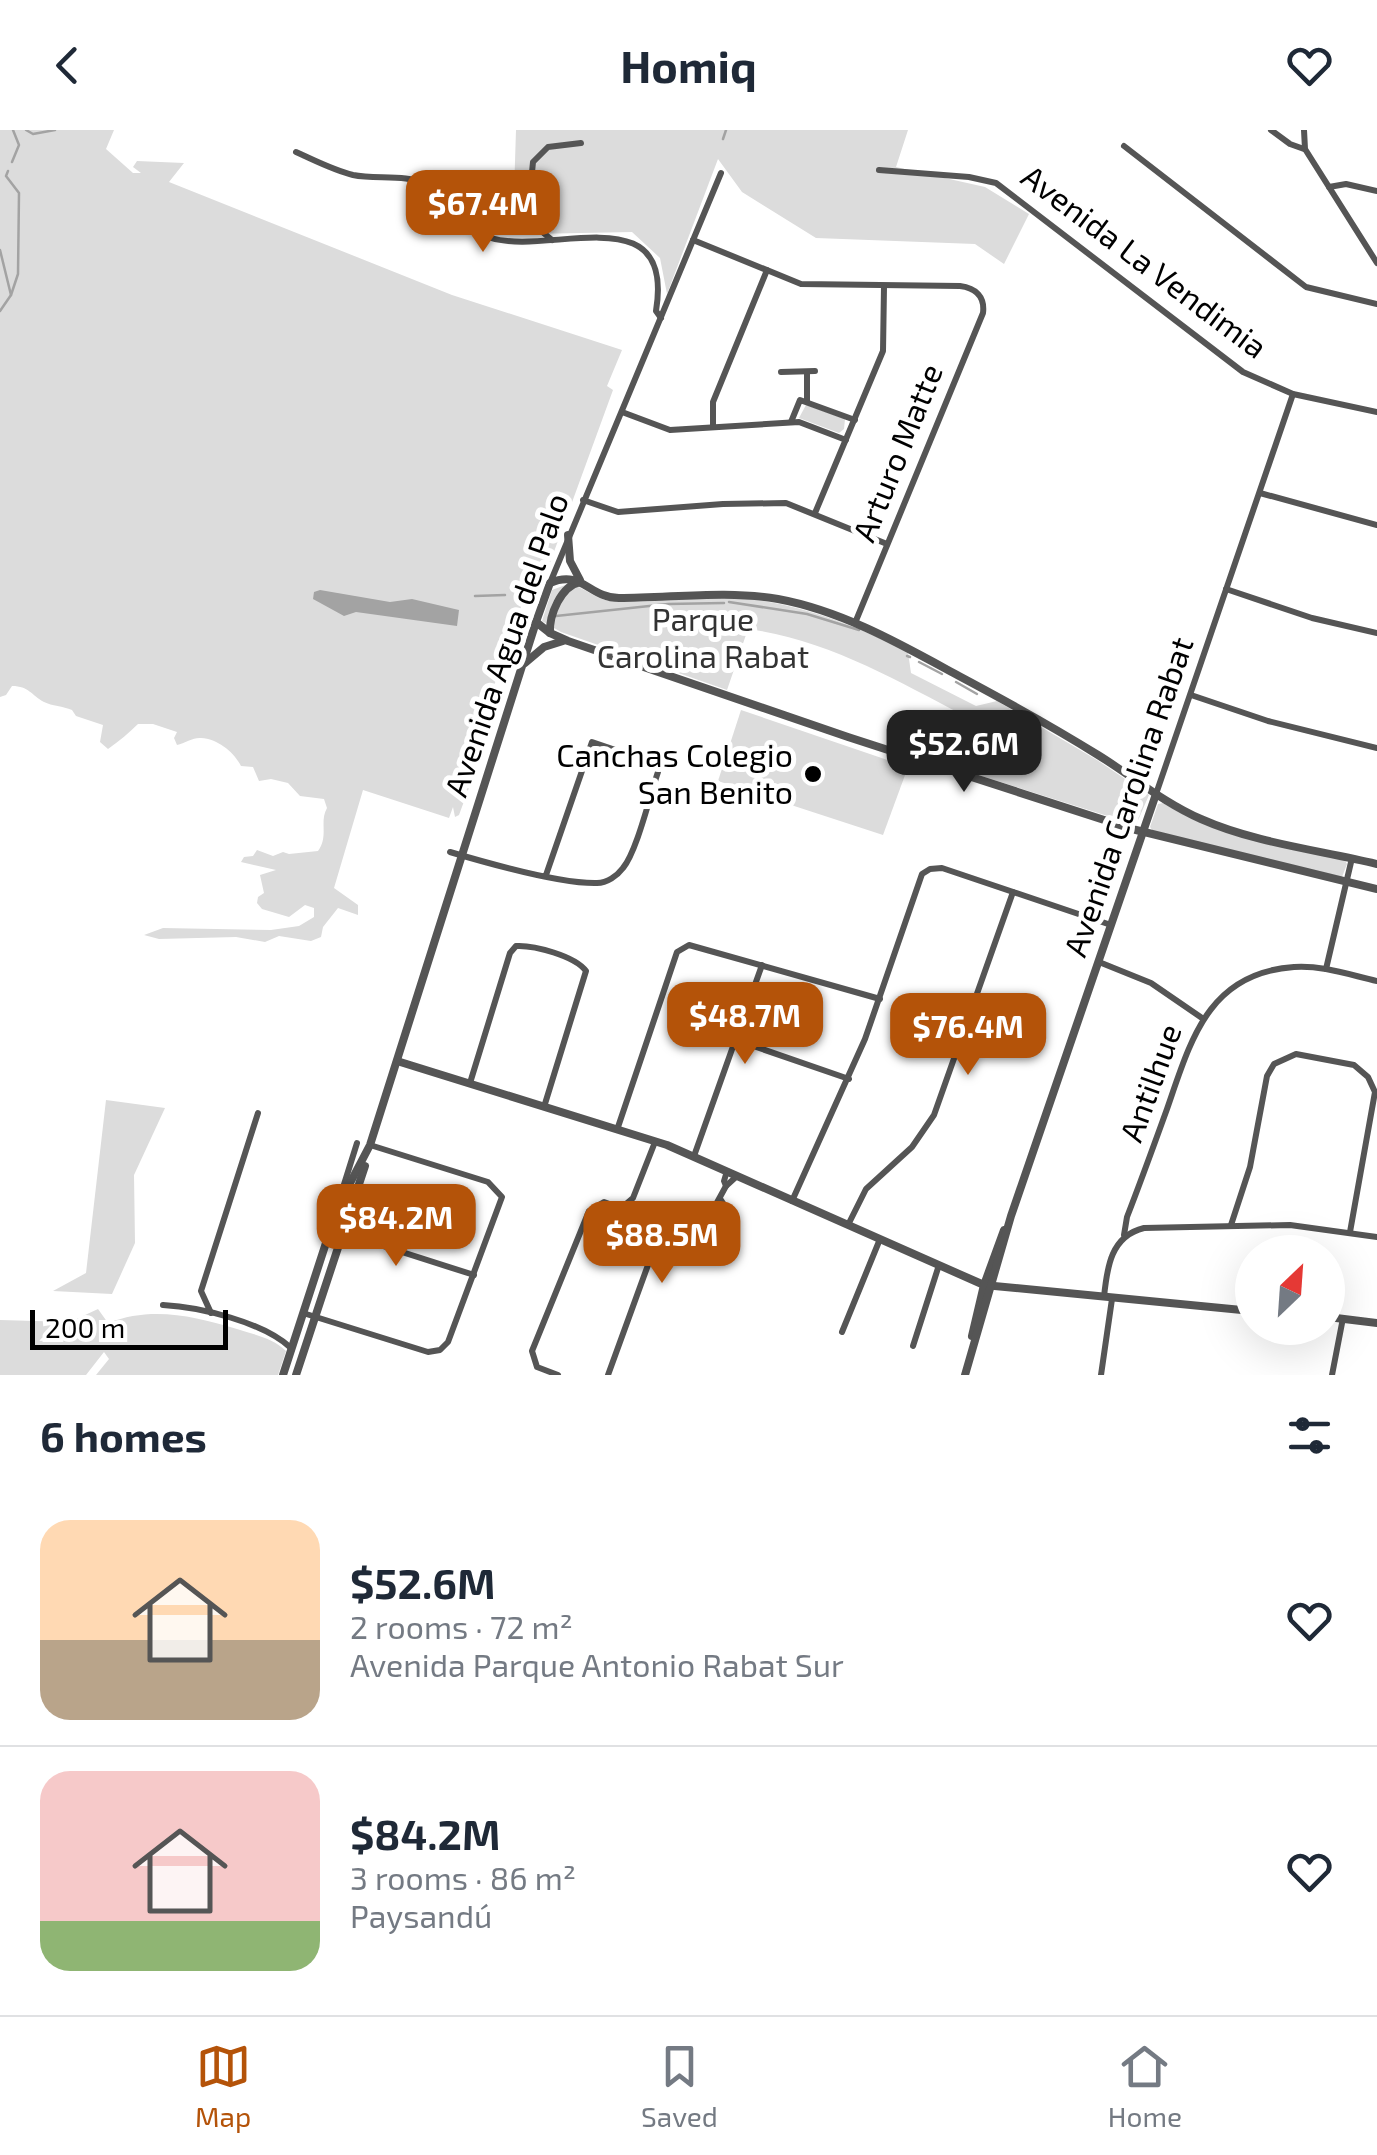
<!DOCTYPE html>
<html lang="en">
<head>
<meta charset="utf-8">
<style>
	:root { --surface:#fff; --page:#f2f2f3; --text:#1f2937; --muted:#747a83; --line:#e0e1e3; --accent:#b45309 }
	body { margin:0; font-family:"Exo 2",sans-serif; background:var(--page); color:var(--text); height:100vh; display:flex; flex-direction:column; font-size:38px; white-space:nowrap }
	* { box-sizing:border-box; margin:0 }
	p { font-size:32px; color:var(--muted) }
	.icon { flex:none; width:55px; height:55px; fill:none; stroke:currentColor; stroke-width:2; stroke-linecap:round; stroke-linejoin:round }
	.map { position:relative; height:1245px; overflow:hidden }
	.side { display:flex; flex-direction:column; background:var(--surface); flex:1 }
	.side>* { flex:none }
	.needle { width:65px; rotate:25deg }
	.fabs { position:absolute; left:1235px; top:1105px; display:grid; gap:20px }
	.fabs a { display:grid; place-items:center; width:110px; height:110px; border-radius:50%; background:var(--surface); box-shadow:0 10px 40px #0002; font-size:50px }
	.scale { position:absolute; left:30px; bottom:25px; width:198px; box-sizing:border-box; padding-left:10px; border:5px solid #000; border-top:0; font-size:28px; line-height:35px; white-space:nowrap; color:#000; -webkit-text-stroke:8px #fff; paint-order:stroke }
	.price { position:absolute; translate:-50% -85px; padding:0 22px; border-radius:20px; background:var(--accent); color:#fff; font-size:32px; line-height:65px; filter:drop-shadow(0 2px 5px #0008) }
	.price::after { content:''; position:absolute; left:50%; top:60px; width:30px; height:22px; margin-left:-15px; background:inherit; clip-path:polygon(0 0,100% 0,50% 100%) }
	.price.active { background:#222; color:#fff }
	ul { padding:0; list-style:none }
	li { display:flex; align-items:center; gap:30px; height:250px; padding:0 40px }
	li+li { border-top:2px solid var(--line) }
	li span { display:grid; place-items:center; flex:none; width:280px; height:200px; border-radius:30px; color:#555 }
	li>.icon { margin-inline-start:auto }
	span .icon { width:120px; height:120px; fill:#fffc; stroke-width:1 }
	li b { font-size:42px }
	h2 { display:flex; justify-content:space-between; align-items:center; height:120px; padding:0 40px; font-size:42px }
	header { display:flex; justify-content:space-between; align-items:center; height:130px; padding:0 40px; background:var(--surface); font-size:45px; font-weight:700 }
	.dock { display:flex; justify-content:space-around; align-items:center; height:140px; border-top:2px solid var(--line); background:var(--surface); font-size:28px; color:var(--muted) }
	.dock a { display:grid; justify-items:center; gap:5px }
	.dock .active { color:var(--accent) }
	.map>svg:first-child { display:block }
</style>
</head>
<body>
<header><svg class="icon" aria-label="back" viewBox="0 0 24 24"><path d="M15 5l-7 7 7 7"/></svg>Homiq<svg class="icon" aria-label="heart" viewBox="0 0 24 24"><path d="M12 20l-8-8c-3-5 5-10 8-4 3-6 11-1 8 4z"/></svg></header>
<div class="map">
<svg width="1377" height="1245" viewBox="0 0 1377 1245">
	<rect width="100%" height="100%" fill="#fff"/>
	<g fill="#dcdcdc">
		<path d="M0,0H114L106,19L133,43H141L133,37L137,31L184,33L169,52L452,165L622,220L607,256L613,260L536,471L532,474L524,468L481,594L488,606L459,685L455,687L453,677L449,688L363,660L334,758L358,775V785L338,778L323,797L321,807L311,811L279,806L265,812L236,807L159,809L144,805L163,798L271,800L299,796L314,787V778L305,775L289,787L262,779L257,773L258,767L264,763L260,745L276,740L241,732L244,727L253,726L257,720L273,726L283,722L289,724L318,721C329,706 319,692 327,678L324,669L300,666L288,653L271,649L259,651L253,637L241,636C234,622 218,609 201,608C194,607 185,613 177,615L174,608L177,602L153,594H138C129,603 119,611 108,619L100,612L103,595L76,586L72,580C63,576 52,576 44,572C31,565 29,556 12,556L6,565L0,567Z"/>
		<path d="M516,0H908L896,37L985,57L1029,84L1004,134L975,114L816,108L742,62L718,29L667,164L660,128L632,102L531,104L514,63Z"/>
		<path d="M806,275L845,289L844,299L839,303L799,288Z"/>
		<path d="M568,454C584,456 594,469 610,471C645,475 683,467 718,467C786,468 848,492 908,522L911,543L976,576L997,571L1097,630L1149,665L1136,695L944,634L965,586C896,550 826,509 748,499L727,560L561,502L542,491L552,460Z"/>
		<path d="M741,580L908,637L883,705L718,651Z"/>
		<path d="M1163,673L1186,686L1344,729L1347,734L1342,747L1153,701L1150,697L1158,674Z"/>
		<path d="M106,970L165,978L134,1045L135,1113L112,1164L53,1161L86,1143Z"/>
		<path d="M606,1076L649,1093L654,1103L652,1112L590,1087L600,1077Z"/>
		<path d="M98,1179L108,1193C152,1176 193,1186 237,1199C255,1205 273,1208 286,1221L278,1245H96L109,1229L104,1222L86,1245H0V1190L70,1192Z"/>
	</g>
	<path fill="#a3a3a3" d="M320,460L390,472L412,469L459,480L457,496L356,482L344,486L313,469L314,462Z"/>
	<g fill="none" stroke-linecap="round" stroke-linejoin="round">
		<g stroke="#a3a3a3" stroke-width="2.5">
			<path d="M26,0L33,4L55,0"/>
			<path d="M723,9L726,0"/>
			<path d="M12,32L19,15L13,0"/>
			<path d="M8,41L6,46L19,63L18,144L11,165"/>
			<path d="M0,120L11,165L0,181"/>
			<path d="M517,465H528L533,456"/>
			<path d="M475,466L505,465"/>
			<path d="M729,472L807,484L859,500"/>
			<path d="M556,486L668,474L724,473"/>
			<path d="M907,526L910,527"/>
			<path d="M919,532L942,544"/>
			<path d="M956,552L977,564"/>
		</g>
		<g stroke="#555" stroke-width="6">
			<path d="M1271,0L1290,14L1304,19"/>
			<path d="M1304,0L1305,19L1377,133"/>
			<path d="M1124,16L1306,157L1377,174"/>
			<path d="M296,22C314,30 333,40 353,45C377,50 405,43 428,55C454,68 461,100 491,108C551,126 675,65 656,181L661,188"/>
			<path d="M879,40L969,47L996,53L1243,242L1293,264L1377,282"/>
			<path d="M1329,57L1346,54L1377,61"/>
			<path d="M552,110L534,95L528,83L533,32L548,17L581,13"/>
			<path d="M693,110L801,154L960,156C976,158 985,167 983,183L855,493"/>
			<path d="M781,242L815,241"/>
			<path d="M807,242V271"/>
			<path d="M622,282L670,300L799,292L846,310"/>
			<path d="M791,292L800,270L855,290"/>
			<path d="M713,297V272L767,140"/>
			<path d="M1260,363L1377,395"/>
			<path d="M583,370L618,382L723,374L786,373L887,414"/>
			<path d="M815,383L883,221L884,157"/>
			<path d="M550,453L721,43"/>
			<path d="M1226,459L1312,488L1377,503"/>
			<path d="M1191,565L1268,591L1377,618"/>
			<path d="M1156,664L1293,264"/>
			<path d="M450,722C487,733 561,754 597,753C607,753 617,746 623,738C637,721 650,665 658,642L657,634L592,612L546,745"/>
			<path d="M1099,832L1151,853L1202,888"/>
			<path d="M1326,839L1352,728"/>
			<path d="M736,910L849,949"/>
			<path d="M470,953L510,823L516,816C534,815 575,826 586,841L544,977"/>
			<path d="M617,1000L677,822L689,815L880,869"/>
			<path d="M694,1026L762,835"/>
			<path d="M727,1041L724,1051L726,1056L737,1046"/>
			<path d="M341,1064L357,1013"/>
			<path d="M721,1070L726,1078L720,1094L713,1097L708,1089L726,1056"/>
			<path d="M792,1071L865,909L922,744L930,739L942,738L1111,795"/>
			<path d="M618,1075L626,1074L633,1068L655,1012"/>
			<path d="M848,1095L866,1059L912,1017L934,985L1013,762"/>
			<path d="M1231,1095L1250,1037L1267,946L1274,934L1296,924L1354,935L1368,947L1375,962L1350,1102"/>
			<path d="M330,1099L474,1145"/>
			<path d="M1124,1105L1127,1087C1141,1051 1154,1015 1167,979C1191,910 1208,843 1294,837C1322,835 1350,845 1377,851"/>
			<path d="M1104,1167C1107,1137 1111,1106 1144,1098L1290,1095L1377,1107"/>
			<path d="M163,1175C200,1177 263,1192 291,1218"/>
			<path d="M211,1183L201,1161L258,983"/>
			<path d="M303,1183L428,1222L440,1220L448,1212L502,1067L488,1052L370,1015"/>
			<path d="M842,1202L880,1109"/>
			<path d="M913,1216L939,1135"/>
			<path d="M558,1245L537,1237L532,1221L589,1081L604,1072L651,1089L660,1102L608,1245"/>
			<path d="M1101,1245L1112,1169"/>
			<path d="M1332,1245L1343,1188"/>
		</g>
		<g stroke="#555" stroke-width="8">
			<path d="M568,405L570,431L580,450"/>
			<path d="M536,492L550,503L568,511L848,607L1132,699L1377,759"/>
			<path d="M550,503C549,485 561,456 580,452"/>
			<path d="M525,533L544,517L563,511"/>
			<path d="M397,931L667,1015L984,1155L1252,1181"/>
			<path d="M1328,1187L1377,1193"/>
			<path d="M972,1206L984,1155L1004,1100"/>
			<path d="M283,1245L338,1076L370,1015L536,492L550,453C582,439 589,468 619,468C673,468 725,460 778,469C843,481 902,515 959,546C1006,571 1053,597 1098,625C1132,646 1164,673 1201,689C1255,713 1319,720 1377,734"/>
			<path d="M296,1245L365,1036"/>
			<path d="M965,1245L1011,1086L1156,664"/>
		</g>
	</g>
	<circle fill="#000" stroke="#fff" stroke-width="4" cx="813" cy="644" r="10"/>
	<g text-anchor="middle" stroke-width="10" stroke-linejoin="round" paint-order="stroke">
		<g font-size="32" fill="#000" stroke="#fff">
			<text transform="translate(1144 132) rotate(37)" y="11">Avenida La Vendimia</text>
			<text transform="translate(898 323) rotate(-68)" y="11">Arturo Matte</text>
			<text transform="translate(507 515) rotate(-71)" y="11">Avenida Agua del Palo</text>
			<text transform="translate(1129 667) rotate(-71)" y="11">Avenida Carolina Rabat</text>
			<text transform="translate(1151 953) rotate(-70)" y="11">Antilhue</text>
		</g>
		<g font-size="32" fill="#333" stroke="#fff">
			<text x="703" y="501">Parque<tspan x="703" dy="37">Carolina Rabat</tspan></text>
		</g>
		<g font-size="32" fill="#000" stroke="#fff" text-anchor="end">
			<text x="793" y="637">Canchas Colegio<tspan x="793" dy="37">San Benito</tspan></text>
		</g>
	</g>
</svg>
<div class="fabs">
<a><svg class="needle" viewBox="-14 -14 28 28"><path d="M0-13l5 13h-10z" fill="#e53935"/><path d="M0 13l5-13h-10z" fill="#747a83"/></svg></a>
</div>
<div class="scale">200 m</div>
<b class="price" style="left:483px;top:125px">$67.4M</b>
<b class="price active" style="left:964px;top:665px">$52.6M</b>
<b class="price" style="left:745px;top:937px">$48.7M</b>
<b class="price" style="left:968px;top:948px">$76.4M</b>
<b class="price" style="left:396px;top:1139px">$84.2M</b>
<b class="price" style="left:662px;top:1156px">$88.5M</b>
</div>
<section class="side">
<h2>6 homes<svg class="icon" aria-label="filters" viewBox="0 0 24 24"><path d="M4 7h16M4 17h16"/><circle cx="9" cy="7" r="2"/><circle cx="15" cy="17" r="2"/></svg></h2>
<ul>
<li><span style="background:linear-gradient(#ffd9b3 60%,#b9a48a 0)"><svg class="icon" aria-label="home" viewBox="0 0 24 24"><path d="M3 11l9-7 9 7M6 9v11h12V9"/></svg></span><div><b>$52.6M</b><p>2 rooms · 72 m²</p><p>Avenida Parque Antonio Rabat Sur</p></div><svg class="icon" aria-label="heart" viewBox="0 0 24 24"><path d="M12 20l-8-8c-3-5 5-10 8-4 3-6 11-1 8 4z"/></svg></li>
<li><span style="background:linear-gradient(#f6c9c9 75%,#8fb573 0)"><svg class="icon" aria-label="home" viewBox="0 0 24 24"><path d="M3 11l9-7 9 7M6 9v11h12V9"/></svg></span><div><b>$84.2M</b><p>3 rooms · 86 m²</p><p>Paysandú</p></div><svg class="icon" aria-label="heart" viewBox="0 0 24 24"><path d="M12 20l-8-8c-3-5 5-10 8-4 3-6 11-1 8 4z"/></svg></li>
</ul>
</section>
<nav class="dock">
<a class="active"><svg class="icon" aria-label="map" viewBox="0 0 24 24"><path d="M3 6l6-2 6 2 6-2v14l-6 2-6-2-6 2zM9 4v14M15 6v14"/></svg>Map</a>
<a><svg class="icon" aria-label="saved" viewBox="0 0 24 24"><path d="M7 4h10v16l-5-4-5 4z"/></svg>Saved</a>
<a><svg class="icon" aria-label="home" viewBox="0 0 24 24"><path d="M3 11l9-7 9 7M6 9v11h12V9"/></svg>Home</a>
</nav>
</body>
</html>
